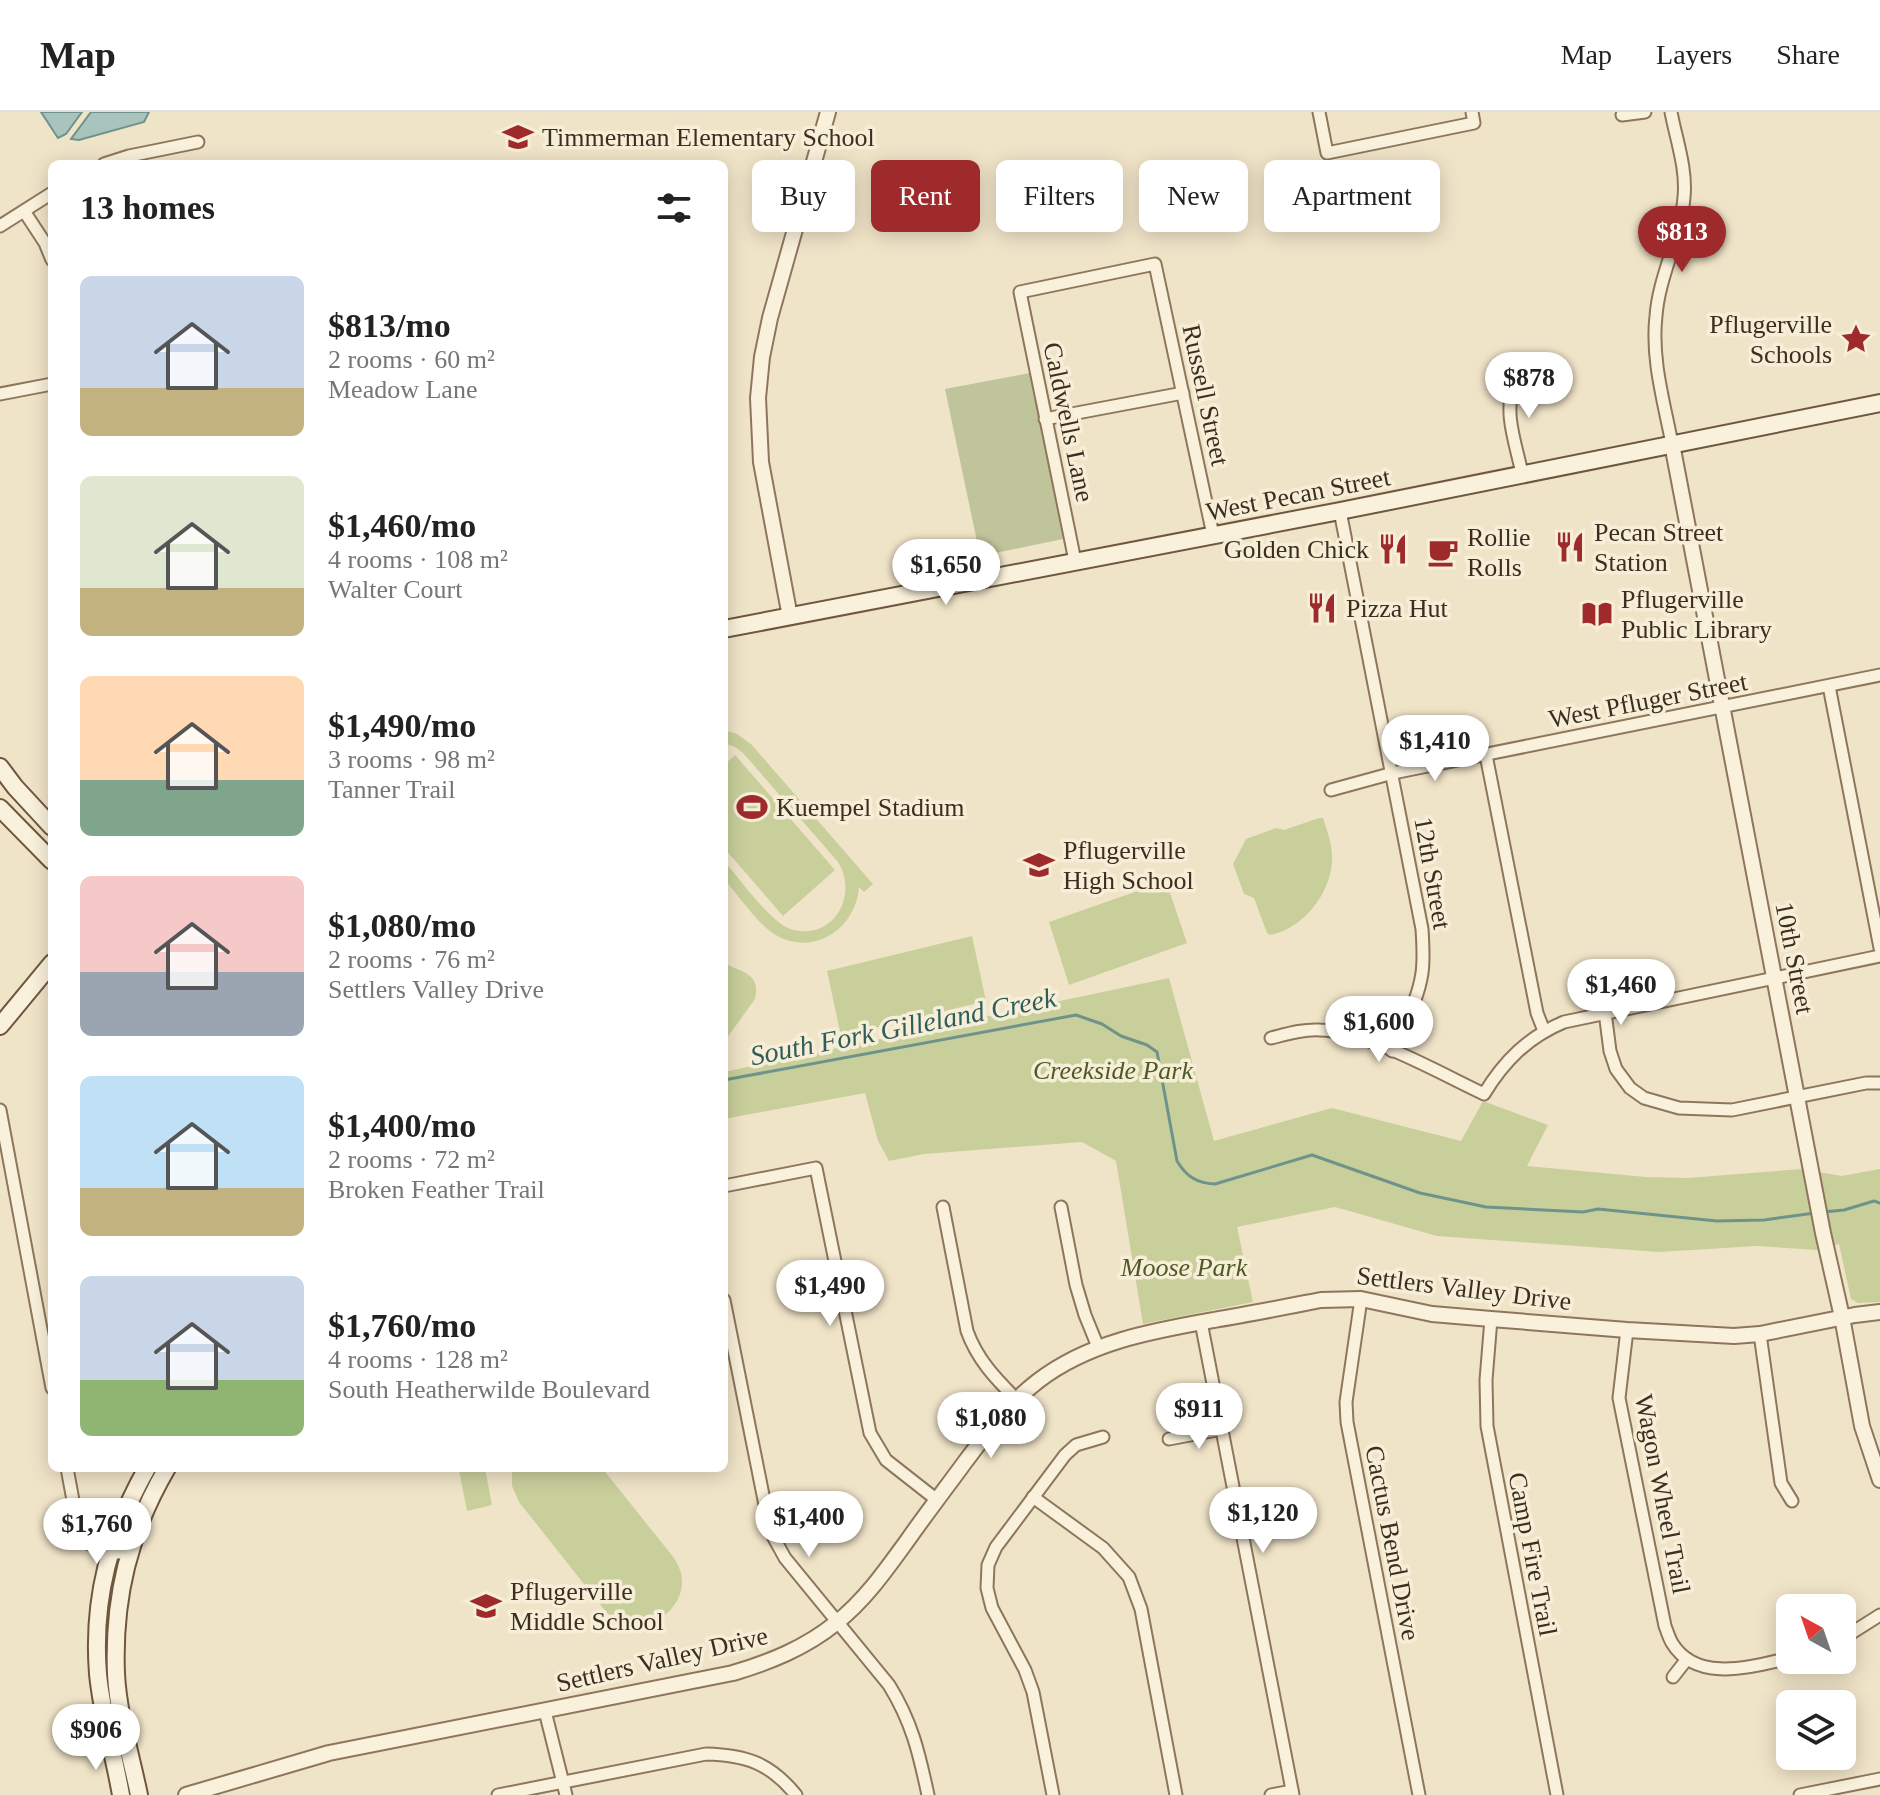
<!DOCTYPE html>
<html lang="en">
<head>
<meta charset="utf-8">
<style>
	:root { --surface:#fff; --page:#f6f6f6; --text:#222; --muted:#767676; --line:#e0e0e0; --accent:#9e2a2b }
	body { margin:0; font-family:Georgia,serif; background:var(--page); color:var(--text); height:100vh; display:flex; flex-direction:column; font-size:30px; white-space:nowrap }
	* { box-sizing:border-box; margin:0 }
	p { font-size:26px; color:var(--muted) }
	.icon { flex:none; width:44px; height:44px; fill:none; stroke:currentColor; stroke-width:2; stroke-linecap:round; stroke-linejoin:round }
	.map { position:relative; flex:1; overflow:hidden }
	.drawer { position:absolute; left:48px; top:48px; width:680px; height:1312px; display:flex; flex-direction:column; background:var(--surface); border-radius:12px; box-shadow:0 4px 20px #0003 }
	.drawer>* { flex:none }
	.banner { position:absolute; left:752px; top:48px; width:760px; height:72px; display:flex; gap:16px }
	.needle { width:52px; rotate:320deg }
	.controls { position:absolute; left:1776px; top:1482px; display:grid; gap:16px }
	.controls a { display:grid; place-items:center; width:80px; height:80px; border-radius:12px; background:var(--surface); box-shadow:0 4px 20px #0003; font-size:40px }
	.price { position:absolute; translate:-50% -68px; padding:0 18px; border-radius:28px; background:#fff; color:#222; font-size:26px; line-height:52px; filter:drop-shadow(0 2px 4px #0008) }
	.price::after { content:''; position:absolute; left:50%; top:48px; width:24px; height:18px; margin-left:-12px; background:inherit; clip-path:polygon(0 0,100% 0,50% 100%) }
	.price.selected { background:var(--accent); color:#fff }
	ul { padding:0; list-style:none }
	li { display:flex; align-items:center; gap:24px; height:200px; padding:0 32px }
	li span { display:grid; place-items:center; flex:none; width:224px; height:160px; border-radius:12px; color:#555 }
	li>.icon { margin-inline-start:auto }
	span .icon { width:96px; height:96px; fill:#fffc; stroke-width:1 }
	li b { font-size:34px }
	h2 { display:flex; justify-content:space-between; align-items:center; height:96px; padding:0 32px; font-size:34px }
	.tag { padding:0 28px; border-radius:12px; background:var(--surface); box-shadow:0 4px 20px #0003; font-size:28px; line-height:72px }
	.tag.selected { background:var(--accent); color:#fff }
	header { display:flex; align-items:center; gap:48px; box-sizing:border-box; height:112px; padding:0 40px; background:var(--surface); border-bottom:2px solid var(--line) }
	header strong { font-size:38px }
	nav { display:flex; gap:44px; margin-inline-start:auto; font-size:28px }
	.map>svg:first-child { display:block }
</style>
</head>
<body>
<header>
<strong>Map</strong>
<nav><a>Map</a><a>Layers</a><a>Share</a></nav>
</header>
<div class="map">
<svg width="1880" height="1683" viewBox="0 0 1880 1683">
	<rect width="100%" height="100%" fill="#f0e4c8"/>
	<g fill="#c9cf9b">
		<path d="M724,618L737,622L751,632L873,772L864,780L859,775C856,817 813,846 774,822C756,810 739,784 724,767V749C739,766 769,808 788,816C830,832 860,786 838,750L743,641L735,635L724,631Z"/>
		<path d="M735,643L835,758L783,804L724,736V653Z"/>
		<path d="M1319,706H1323C1328,721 1333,735 1332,750C1330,782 1303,817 1270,823L1267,821L1254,786L1244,782L1233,752L1246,727L1276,716L1284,718Z"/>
		<path d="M1166,769L1187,831L1069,873L1049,810Z"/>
		<path d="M972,824L986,889L841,924L827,859Z"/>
		<path d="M724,851C743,861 761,861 755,887L724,930Z"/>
		<path d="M1169,866L1214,1029L1332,996L1461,1029L1483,989L1548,1013L1527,1054L1646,1065L1688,1066L1801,1057L1842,1064L1880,1057V1190L1858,1191L1851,1187L1839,1132L1818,1138L1757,1134L1659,1140L1437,1124L1335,1095L1237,1115L1253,1190L1143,1212L1116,1049L1082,1030L924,1042L889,1049L878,1029L865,981L724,1007V960Z"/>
		<path d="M467,1356H485L492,1393L467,1399L459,1358Z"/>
		<path d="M512,1356H602L674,1446C679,1454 682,1461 682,1470C682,1496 654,1518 629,1512C621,1510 614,1506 607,1501L519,1390L512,1374Z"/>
	</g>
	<path fill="#bfc49a" d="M1030,261L1063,427L980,444L945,277Z"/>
	<g fill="#a9c4bc" stroke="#6f938a" stroke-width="2">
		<path d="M41,0H82L66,22L58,26Z"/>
		<path d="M91,0H149L144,10L79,28L71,27Z"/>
	</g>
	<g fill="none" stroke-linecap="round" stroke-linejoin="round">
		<g stroke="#6f938a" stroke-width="3">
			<path d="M724,968L1076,903L1102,912L1121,924L1147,933L1157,940L1177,1049C1186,1064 1196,1071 1215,1072L1312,1043L1420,1081L1486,1095L1583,1100L1598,1097L1717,1109L1764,1108L1815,1101"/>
			<path d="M1823,1100L1844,1098L1874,1089L1880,1091"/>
		</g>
		<g stroke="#8d765c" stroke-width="15">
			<g id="minor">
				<path d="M1319,0L1327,41L1474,11L1472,0"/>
				<path d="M1671,0C1676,27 1687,57 1684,85C1681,126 1659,163 1656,204C1651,247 1664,290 1672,332"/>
				<path d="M1622,3L1645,0"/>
				<path d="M104,52L129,44L198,30"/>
				<path d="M843,63L847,62"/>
				<path d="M24,99L45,131L52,148"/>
				<path d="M0,114L52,81"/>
				<path d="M0,282L52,272"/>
				<path d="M1045,307L1183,281"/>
				<path d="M1522,362C1517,335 1503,301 1514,275C1517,267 1522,260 1526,252"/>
				<path d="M1340,399L1422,817C1423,832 1424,847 1422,861C1418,889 1403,914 1392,939"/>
				<path d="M1075,449L1020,180L1155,152L1213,423"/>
				<path d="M1829,574L1880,836"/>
				<path d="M1486,643L1537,901L1544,919"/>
				<path d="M1331,678L1393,661L1880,563"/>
				<path d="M1605,900L1610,939L1616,957L1630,976L1644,986L1679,996L1732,998L1866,971H1880"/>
				<path d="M1271,926C1287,922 1303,917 1320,918C1367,919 1441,962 1484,982C1504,949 1528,925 1564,910L1880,844"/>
				<path d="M0,998L52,1276"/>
				<path d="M724,1074L816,1056L870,1321L886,1348L937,1388"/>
				<path d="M943,1095L967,1219C977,1247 995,1266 1016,1287"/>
				<path d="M1061,1095L1076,1173L1085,1203L1098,1235"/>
				<path d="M1361,1187L1346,1290L1347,1310L1419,1683"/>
				<path d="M724,1188L767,1403L774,1426L785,1446L889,1573C912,1610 919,1641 928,1683"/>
				<path d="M1491,1207L1486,1268L1487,1314L1557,1683"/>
				<path d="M1201,1210L1293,1683"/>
				<path d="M1627,1218L1619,1286L1665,1514C1667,1519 1669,1526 1672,1531C1697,1572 1753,1554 1790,1546"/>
				<path d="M1760,1222L1781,1371L1792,1389"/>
				<path d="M1169,1327L1222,1317"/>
				<path d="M67,1356L77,1410L76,1426L109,1440L118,1441"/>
				<path d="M1033,1385L1103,1436L1129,1465L1141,1497L1176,1683"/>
				<path d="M1842,1527L1880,1503"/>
				<path d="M1673,1565L1687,1547"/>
				<path d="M545,1599L566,1683"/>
				<path d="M498,1683L706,1642C746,1643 770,1651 796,1683"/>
				<path d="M1053,1683L1033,1580L1025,1558L992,1496L987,1476L988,1453L996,1435L1065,1343L1076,1333L1103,1325"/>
				<path d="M1271,1683L1292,1679"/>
				<path d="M1800,1683L1880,1667"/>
			</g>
		</g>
		<g stroke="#8d765c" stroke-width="18">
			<g id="tertiary">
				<path d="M1672,332L1823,1121L1842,1205L1862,1314L1880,1368"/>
				<path d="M790,505L761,350L758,286L762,245L770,206L828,0"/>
				<path d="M186,1683L329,1641L733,1561C770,1550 805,1536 836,1511C865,1488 886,1458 907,1429C926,1402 946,1376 965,1350C987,1321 1008,1292 1038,1269C1089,1230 1152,1219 1214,1208C1250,1202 1285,1195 1321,1188L1361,1187L1432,1202L1491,1207L1627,1218L1734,1224L1760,1222L1855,1203L1880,1200"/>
			</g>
		</g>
		<g stroke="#6f573f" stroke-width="20">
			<g id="secondary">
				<path d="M724,517L1340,399L1880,291"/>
				<path d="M0,655L15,675L52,715"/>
				<path d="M0,696L52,749"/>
				<path d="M0,914L52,851"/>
				<path d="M121,1683C114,1643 102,1603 98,1562C92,1486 110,1422 147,1356"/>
				<path d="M139,1683C131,1644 118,1602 116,1562C113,1486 129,1421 167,1356"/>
			</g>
		</g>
		<use href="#minor" stroke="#faf1dc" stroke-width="11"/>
		<use href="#tertiary" stroke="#faf1dc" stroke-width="14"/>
		<use href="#secondary" stroke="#faf1dc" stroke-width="16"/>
	</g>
	<defs>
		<g id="school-bare" transform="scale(2.4)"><path d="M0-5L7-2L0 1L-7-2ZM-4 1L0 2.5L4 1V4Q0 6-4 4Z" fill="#9e2a2b" stroke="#f7eed8" stroke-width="2.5" paint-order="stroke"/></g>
		<g id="sight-bare" transform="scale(2.4)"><path d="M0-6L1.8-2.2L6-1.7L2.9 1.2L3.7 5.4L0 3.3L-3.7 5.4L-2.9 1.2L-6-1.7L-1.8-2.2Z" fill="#9e2a2b" stroke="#f7eed8" stroke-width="2.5" paint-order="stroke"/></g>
		<g id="restaurant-bare" transform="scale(2.4)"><path d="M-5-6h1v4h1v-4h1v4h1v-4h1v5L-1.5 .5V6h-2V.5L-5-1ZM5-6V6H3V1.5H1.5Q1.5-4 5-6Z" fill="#9e2a2b" stroke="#f7eed8" stroke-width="2.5" paint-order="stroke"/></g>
		<g id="cafe-bare" transform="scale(2.4)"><path d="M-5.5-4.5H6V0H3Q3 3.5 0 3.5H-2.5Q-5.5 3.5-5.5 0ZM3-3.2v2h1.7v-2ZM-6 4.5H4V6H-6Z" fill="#9e2a2b" stroke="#f7eed8" stroke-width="2.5" paint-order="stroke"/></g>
		<g id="library-bare" transform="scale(2.4)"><path d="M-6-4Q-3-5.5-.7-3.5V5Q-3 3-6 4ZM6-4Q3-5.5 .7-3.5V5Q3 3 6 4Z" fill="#9e2a2b" stroke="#f7eed8" stroke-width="2.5" paint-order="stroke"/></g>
		<g id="stadium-bare" transform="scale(2.4)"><path d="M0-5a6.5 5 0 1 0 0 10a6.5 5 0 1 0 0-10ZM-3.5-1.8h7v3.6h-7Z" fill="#9e2a2b" stroke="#f7eed8" stroke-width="2.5" paint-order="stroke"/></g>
	</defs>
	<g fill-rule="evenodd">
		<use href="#school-bare" x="518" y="25"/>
		<use href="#sight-bare" x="1856" y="227"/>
		<use href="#restaurant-bare" x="1570" y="435"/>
		<use href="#restaurant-bare" x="1393" y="437"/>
		<use href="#cafe-bare" x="1443" y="440"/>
		<use href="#restaurant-bare" x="1322" y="496"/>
		<use href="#library-bare" x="1597" y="502"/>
		<use href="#stadium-bare" x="752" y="695"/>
		<use href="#school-bare" x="1039" y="753"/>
		<use href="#school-bare" x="486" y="1494"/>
	</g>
	<g text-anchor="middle" stroke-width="7" stroke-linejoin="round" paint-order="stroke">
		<g font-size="26" fill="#3d2e20" stroke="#f7eed8" text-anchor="start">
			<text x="542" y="34">Timmerman Elementary School</text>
			<text x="1832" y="221" text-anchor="end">Pflugerville<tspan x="1832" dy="30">Schools</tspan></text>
			<text x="1594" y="429">Pecan Street<tspan x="1594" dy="30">Station</tspan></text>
			<text x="1467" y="434">Rollie<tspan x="1467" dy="30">Rolls</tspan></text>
			<text x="1369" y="446" text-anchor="end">Golden Chick</text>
			<text x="1621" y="496">Pflugerville<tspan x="1621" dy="30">Public Library</tspan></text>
			<text x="1346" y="505">Pizza Hut</text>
			<text x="776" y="704">Kuempel Stadium</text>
			<text x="1063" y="747">Pflugerville<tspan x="1063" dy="30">High School</tspan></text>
			<text x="510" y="1488">Pflugerville<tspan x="510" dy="30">Middle School</tspan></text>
		</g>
		<g font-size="26" fill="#3d2e20" stroke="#f7eed8">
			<text transform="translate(1206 283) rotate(78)" y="9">Russell Street</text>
			<text transform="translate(1069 310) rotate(78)" y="9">Caldwells Lane</text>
			<text transform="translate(1298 382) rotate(-11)" y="9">West Pecan Street</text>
			<text transform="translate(1648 588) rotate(-11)" y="9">West Pfluger Street</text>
			<text transform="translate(1433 761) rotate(80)" y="9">12th Street</text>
			<text transform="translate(1795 846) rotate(79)" y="9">10th Street</text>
			<text transform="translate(1464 1176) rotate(7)" y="9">Settlers Valley Drive</text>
			<text transform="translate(1663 1382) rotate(79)" y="9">Wagon Wheel Trail</text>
			<text transform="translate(1393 1431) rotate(79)" y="9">Cactus Bend Drive</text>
			<text transform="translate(1533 1442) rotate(79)" y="9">Camp Fire Trail</text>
			<text transform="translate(662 1547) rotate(-13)" y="9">Settlers Valley Drive</text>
		</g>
		<g font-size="26" font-style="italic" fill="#4d5a26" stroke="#f7eed8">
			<text x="1113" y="967">Creekside Park</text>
			<text x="1184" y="1164">Moose Park</text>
		</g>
		<g font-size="28" font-style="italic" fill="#2f5d5a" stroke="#f7eed8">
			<text transform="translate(903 914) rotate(-11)" y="10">South Fork Gilleland Creek</text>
		</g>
	</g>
</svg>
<div class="controls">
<a><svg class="needle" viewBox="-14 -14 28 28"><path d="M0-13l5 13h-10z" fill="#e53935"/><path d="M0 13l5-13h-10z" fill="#767676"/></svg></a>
<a><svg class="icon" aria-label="layers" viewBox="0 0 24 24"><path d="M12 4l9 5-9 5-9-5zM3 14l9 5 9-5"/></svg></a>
</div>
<b class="price selected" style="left:1682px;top:162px">$813</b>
<b class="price" style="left:1529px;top:308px">$878</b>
<b class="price" style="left:946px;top:495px">$1,650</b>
<b class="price" style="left:1435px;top:671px">$1,410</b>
<b class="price" style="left:1621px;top:915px">$1,460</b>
<b class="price" style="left:1379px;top:952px">$1,600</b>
<b class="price" style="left:830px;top:1216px">$1,490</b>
<b class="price" style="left:1199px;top:1339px">$911</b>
<b class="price" style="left:991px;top:1348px">$1,080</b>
<b class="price" style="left:1263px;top:1443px">$1,120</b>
<b class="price" style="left:809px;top:1447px">$1,400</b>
<b class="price" style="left:97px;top:1454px">$1,760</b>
<b class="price" style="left:96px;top:1660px">$906</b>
<div class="banner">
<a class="tag">Buy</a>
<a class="tag selected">Rent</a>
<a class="tag">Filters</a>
<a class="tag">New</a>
<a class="tag">Apartment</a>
</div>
<section class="drawer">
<h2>13 homes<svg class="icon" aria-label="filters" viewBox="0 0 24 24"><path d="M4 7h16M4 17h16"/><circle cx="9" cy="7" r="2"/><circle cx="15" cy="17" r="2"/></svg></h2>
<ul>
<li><span style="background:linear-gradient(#c9d6e8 70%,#c2b280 0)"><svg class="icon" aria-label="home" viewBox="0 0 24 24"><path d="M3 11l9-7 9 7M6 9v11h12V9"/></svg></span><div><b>$813/mo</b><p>2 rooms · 60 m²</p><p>Meadow Lane</p></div></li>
<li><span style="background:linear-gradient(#dfe7d0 70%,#c2b280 0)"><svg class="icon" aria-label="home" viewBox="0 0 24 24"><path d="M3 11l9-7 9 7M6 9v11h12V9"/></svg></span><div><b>$1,460/mo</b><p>4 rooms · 108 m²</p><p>Walter Court</p></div></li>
<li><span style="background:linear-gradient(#ffd9b3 65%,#7fa58c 0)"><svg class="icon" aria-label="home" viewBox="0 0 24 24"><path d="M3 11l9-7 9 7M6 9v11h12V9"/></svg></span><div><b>$1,490/mo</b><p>3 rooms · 98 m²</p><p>Tanner Trail</p></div></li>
<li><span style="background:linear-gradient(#f6c9c9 60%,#9aa5b1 0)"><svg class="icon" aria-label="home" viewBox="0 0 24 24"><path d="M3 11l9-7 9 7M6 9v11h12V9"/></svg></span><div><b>$1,080/mo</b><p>2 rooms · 76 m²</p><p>Settlers Valley Drive</p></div></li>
<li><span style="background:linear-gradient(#bfe0f5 70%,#c2b280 0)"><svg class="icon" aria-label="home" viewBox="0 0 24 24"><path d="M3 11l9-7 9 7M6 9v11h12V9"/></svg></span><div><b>$1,400/mo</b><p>2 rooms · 72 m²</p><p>Broken Feather Trail</p></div></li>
<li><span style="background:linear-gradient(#c9d6e8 65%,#8fb573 0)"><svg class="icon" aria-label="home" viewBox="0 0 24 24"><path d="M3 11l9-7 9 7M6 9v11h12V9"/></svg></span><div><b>$1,760/mo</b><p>4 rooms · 128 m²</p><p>South Heatherwilde Boulevard</p></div></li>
</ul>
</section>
</div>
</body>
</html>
